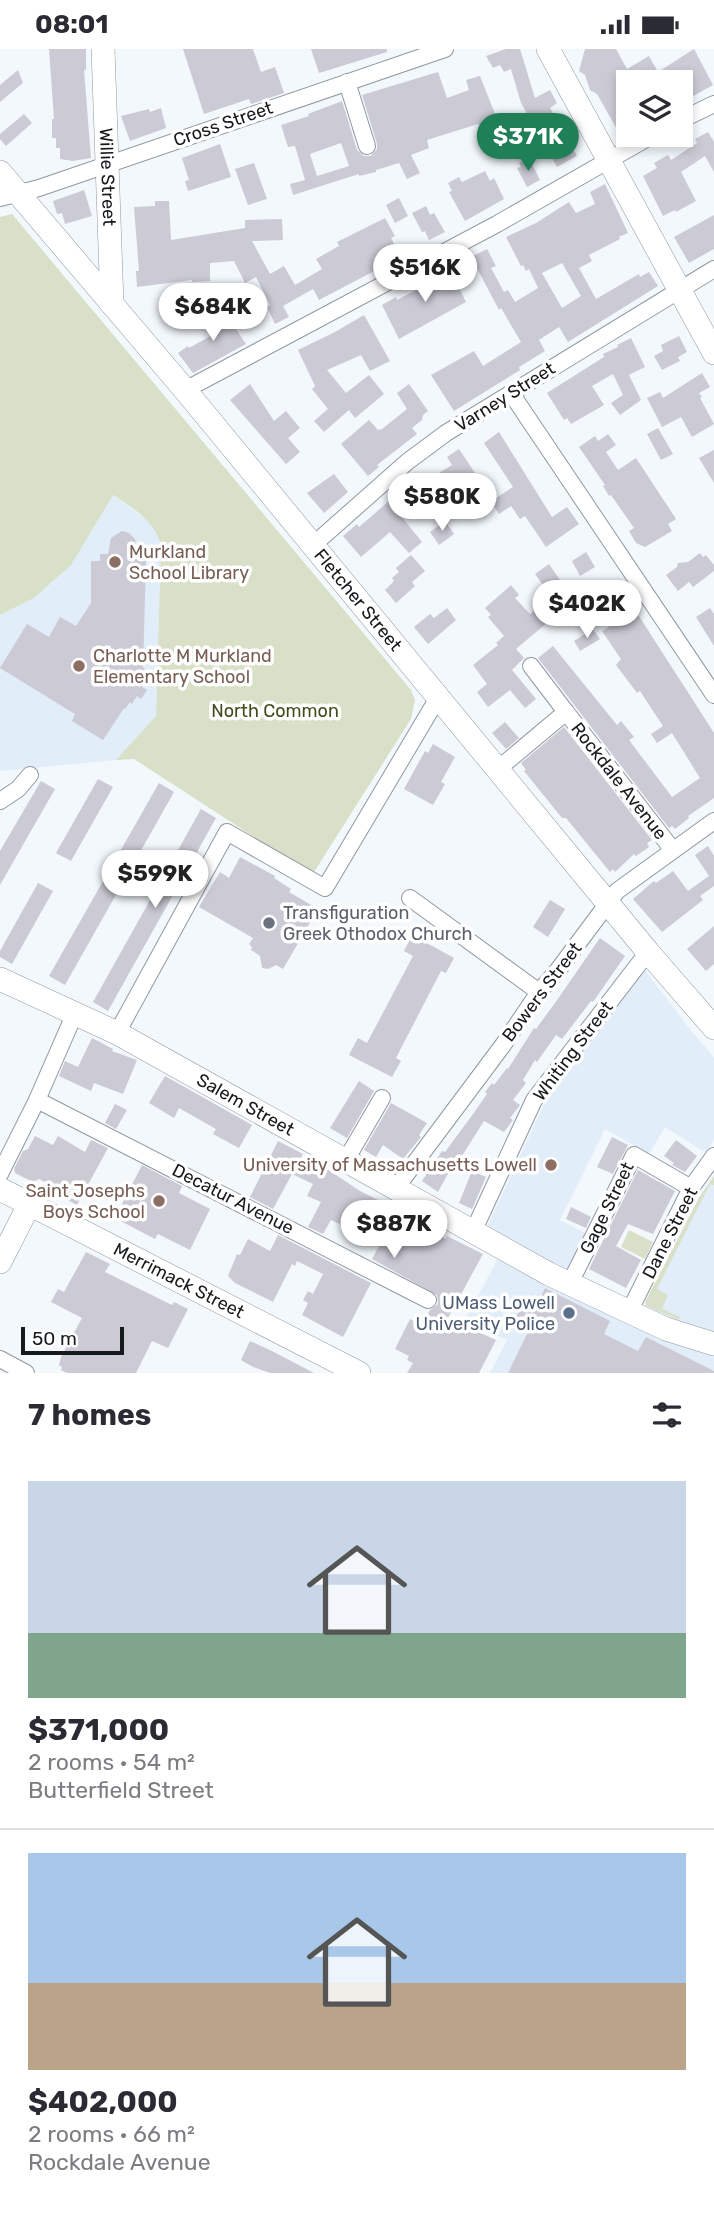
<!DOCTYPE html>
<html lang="en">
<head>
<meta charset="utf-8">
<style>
	:root { --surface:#fff; --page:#f7f7f7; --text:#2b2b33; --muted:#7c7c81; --line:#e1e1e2; --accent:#1f7f57 }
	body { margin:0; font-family:Rubik,sans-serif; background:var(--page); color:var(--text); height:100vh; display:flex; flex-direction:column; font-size:26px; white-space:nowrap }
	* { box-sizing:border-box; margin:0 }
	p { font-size:23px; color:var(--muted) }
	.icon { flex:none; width:38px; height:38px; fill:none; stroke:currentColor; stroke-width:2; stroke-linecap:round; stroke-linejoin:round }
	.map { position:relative; height:1324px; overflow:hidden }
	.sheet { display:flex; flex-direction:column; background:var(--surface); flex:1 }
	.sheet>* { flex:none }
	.buttons { position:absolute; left:616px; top:21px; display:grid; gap:14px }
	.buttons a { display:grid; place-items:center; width:77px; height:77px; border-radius:0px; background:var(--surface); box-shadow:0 4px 10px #0003; font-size:35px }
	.scale { position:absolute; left:21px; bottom:18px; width:103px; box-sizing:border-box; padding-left:7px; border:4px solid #171a1d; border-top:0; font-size:19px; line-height:24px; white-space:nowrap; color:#171a1d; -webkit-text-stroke:5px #fff; paint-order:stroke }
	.price { position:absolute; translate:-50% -60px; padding:0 16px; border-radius:24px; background:#fff; color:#222; font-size:23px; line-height:46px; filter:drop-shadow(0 2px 4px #0008) }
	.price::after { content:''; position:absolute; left:50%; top:42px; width:21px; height:16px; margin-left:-10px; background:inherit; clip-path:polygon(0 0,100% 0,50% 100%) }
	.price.on { background:var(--accent); color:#fff }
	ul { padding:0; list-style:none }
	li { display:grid; align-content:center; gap:14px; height:371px; padding:0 28px }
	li+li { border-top:2px solid var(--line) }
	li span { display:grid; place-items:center; height:217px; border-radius:0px; color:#555 }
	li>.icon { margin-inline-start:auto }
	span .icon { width:126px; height:126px; fill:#fffc; stroke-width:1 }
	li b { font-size:30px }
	h2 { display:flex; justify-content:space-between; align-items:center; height:84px; padding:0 28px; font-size:30px }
	.status { display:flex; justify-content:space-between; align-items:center; height:49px; padding:0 35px; background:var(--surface); direction:ltr }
	.status svg { height:19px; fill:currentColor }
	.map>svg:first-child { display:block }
</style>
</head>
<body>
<div class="status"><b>08:01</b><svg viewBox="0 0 49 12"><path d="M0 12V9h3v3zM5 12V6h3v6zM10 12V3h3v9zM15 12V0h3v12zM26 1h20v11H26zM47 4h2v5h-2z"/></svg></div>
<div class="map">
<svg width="714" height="1324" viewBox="0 0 714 1324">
	<rect width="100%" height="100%" fill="#f3f8fd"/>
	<g fill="#e1edf8">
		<path d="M113,446L145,469L158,484L161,496L156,667L116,711L0,722V566L34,549Z"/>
		<path d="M644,920L693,984L714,1008V1091L706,1104L665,1078L649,1105L605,1080L560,1171L587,1185L562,1240L634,1278L693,1160L714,1126V1324H490L507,1291L465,1271L507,1193L486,1180L548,1047Z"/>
	</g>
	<g fill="#d8e0c7">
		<path d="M12,165L411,641L415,651L411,670L314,823H308L134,710L116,711L156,667L161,496C155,472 133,459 113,446L71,516L34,549L0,566V168Z"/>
		<path d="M714,1127V1136L710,1135L657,1240L668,1246L662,1260L680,1268L679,1271L647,1257L645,1253L700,1147Z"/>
		<path d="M629,1181L653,1193L645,1210L621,1198Z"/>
	</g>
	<g fill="#cbcad5" fill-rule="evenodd">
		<path d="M49,0H86V21H84L91,109L73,112L60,110V99H56V89H52V70H54Z"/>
		<path d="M183,0H253L261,23L275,18L284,44L251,55L249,50L204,65Z"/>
		<path d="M311,0H387V3L319,24Z"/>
		<path d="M506,0H520L535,49L550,41L557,54L550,59L577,107L557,118L521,54L511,20L504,23L500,16L493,19L486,7Z"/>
		<path d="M585,0H616L627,20L649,7L658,23L694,0L713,36L681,54V33H628V88L623,91L597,45L590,41L585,26L579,22Z"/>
		<path d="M18,21L23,34L0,53V36Z"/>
		<path d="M438,23L447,49L469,41L466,31L480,27L503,85L489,92L478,75L427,91L429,99L411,106L420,124L407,130L399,114L376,121V123L359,127V125L293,146L290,135L305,131L295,97L288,98L281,76L309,67L308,65L342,52L357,101L364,107H371L377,100V95L362,46ZM341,94L349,117L317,127L310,105Z"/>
		<path d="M161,59L166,79L130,92L121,67L149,60L150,63Z"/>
		<path d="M24,65L32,74L6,97L0,90V85Z"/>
		<path d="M708,83L714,93V123L705,107L681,123L696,152L676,163L675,161L663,167L643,127L657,119L654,114L668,106L671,111L697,94L695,90Z"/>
		<path d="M220,95L231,128L188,142L185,132L189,131L182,109Z"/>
		<path d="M529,109L540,131L527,138L517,119L521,118L519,114Z"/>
		<path d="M254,114L267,150L248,156L235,120Z"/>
		<path d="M485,122L490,132L494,129L504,150L465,172L449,143L452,142L448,134L459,128L462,133Z"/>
		<path d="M605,135L628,184L619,188L620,190L589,206L592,212L579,219L596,250L639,225L640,228L649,223L658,237L568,293L559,278L539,291L545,302L519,318L520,321L454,362L431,326L474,302L483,317L521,293L501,259L499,261L471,208L487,200L496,217L491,219L504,243L508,241L515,253L538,239L529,220L526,222L523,216L521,217L506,188L536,174L569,153L576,164L595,155L590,143ZM562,214L581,247L562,259L542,224Z"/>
		<path d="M84,141L92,167L65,175L62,164L57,165L53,152Z"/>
		<path d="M399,149L408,167L395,174L386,156Z"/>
		<path d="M155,152H169L171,191L245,179V171L282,170L283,191L252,192L270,225L284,217L295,236L322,220L316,210L339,197L337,193L385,169L395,187L391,189L401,208L319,251L313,240L283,257L289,268L275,275L267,258L270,256L256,228L245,234L234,212L210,214V232L192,233V231L137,238L136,222H139L134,158L155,157Z"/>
		<path d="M426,157L430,166L434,164L445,183L429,191L425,182L422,183L412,164Z"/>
		<path d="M714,166V200L689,214L674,188Z"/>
		<path d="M452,218L462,237L459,239L466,253L399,290L382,256L396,248L397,251L439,229L437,225Z"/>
		<path d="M221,258L246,295L193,324L178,304L188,297L189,299L214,285L204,271Z"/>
		<path d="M364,266L390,312L370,322L361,306L327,321L346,344L369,326L384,345L355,369L349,361L324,383L314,372L328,360L312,340L315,337L298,301L335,283Z"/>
		<path d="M679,287L687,303L678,308L680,312L662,321L654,307L663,302L661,296Z"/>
		<path d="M631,289L645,318L629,326L641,351L620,366L611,354L623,346L613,325L592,337L604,356L571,375L567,369L564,371L547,344L604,308L603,305L618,298L617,296Z"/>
		<path d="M702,324L710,338L699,344L702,348L700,349L714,375L692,388L681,368L662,378L647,349L660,343L663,349Z"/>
		<path d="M250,335L274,372L286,362L300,379L288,389L300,403L286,415L230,351Z"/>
		<path d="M409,335L428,362L423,366L422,371L412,379L417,385L377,416L379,418L368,427L341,395L369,371L378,381L382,380L407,360L397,344Z"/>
		<path d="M658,379L673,405L661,411L647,385Z"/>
		<path d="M499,383L552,468L567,458L579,475L546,498L525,467L520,470L511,457L499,465L491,453L473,465L469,459L454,467L429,430L452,416L447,408L459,400L493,451L513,438L484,394Z"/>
		<path d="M608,385L616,396L606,403L618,421L636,409L676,470L668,475L672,482L645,498L636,494L629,482L634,479L611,446L609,447L603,437L605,436L579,398L595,387L598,392Z"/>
		<path d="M714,401V434L699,409Z"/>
		<path d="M334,425L348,443L324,464L307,444Z"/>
		<path d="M389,452L422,493L409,504L390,483L361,508L343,487L357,475L359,478Z"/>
		<path d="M445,472L454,485L439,496L430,483Z"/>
		<path d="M122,482L129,484L135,490L139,512L146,511L143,619L149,623L142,638L147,641L141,650L137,647L132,655L130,653L125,660L124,659L103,691L72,672L75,665L0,619L27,575L49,588L60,568L76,577L91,554V512H100V505H108L111,489Z"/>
		<path d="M586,503L595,518L580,527L572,512Z"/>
		<path d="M700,504L703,508L706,506L714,516V522L693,538L689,533L678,542L666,526L677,518L678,514L688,513Z"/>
		<path d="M411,506L425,522L412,533L415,537L396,554L385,541L394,532L392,529L399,523L396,519Z"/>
		<path d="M549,515L572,549L544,569L548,573L516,600L524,609L512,621L536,650L525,659L510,641L488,658L477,643L487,635L473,616L498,596L496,594L504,587L488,568L491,566L485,559L511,536L519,546L515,549L530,565L551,547L535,525Z"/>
		<path d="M616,540L621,548L624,546L637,564L714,684V749L688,767L689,769L675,780L672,777L669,779L538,609L553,597L617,676L621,672L634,688L629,691L672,748L700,729L672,684L657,694L651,685L663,677L640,642L637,644L616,616L621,610L602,582L609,578L595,553Z"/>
		<path d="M447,559L456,571L428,595L414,578L430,565L434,569Z"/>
		<path d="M710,559L714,565V597L696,568Z"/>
		<path d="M593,580L600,590L580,602L574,592Z"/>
		<path d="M505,673L519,689L506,700L492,684Z"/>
		<path d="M564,678L652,791L647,794L649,798L636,807L634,805L615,823L613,820L610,823L566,769H562L524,722L526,721L521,714Z"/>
		<path d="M433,695L455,708L441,733L445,735L433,756L404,740L425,702L428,704Z"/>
		<path d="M98,730L113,738L71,812L56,804Z"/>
		<path d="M41,732L55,740L0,836V802Z"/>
		<path d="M159,734L174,743L65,936L49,927Z"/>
		<path d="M201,760L216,769L108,962L93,953Z"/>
		<path d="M708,797L714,807V837L700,847L703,851L662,883L633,850L654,832L656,834L673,822L688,842L709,827L695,806Z"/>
		<path d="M240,808L275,827L274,829L291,840L289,843L318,860L283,920L276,916L268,920L262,919L260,907L251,901L252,898L249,895L253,889L199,858L220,823L229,829Z"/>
		<path d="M38,834L53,842L12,915L0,908V902Z"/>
		<path d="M550,851L565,860L548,888L533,878Z"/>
		<path d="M714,877V915L706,922L687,900Z"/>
		<path d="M412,886L454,909L446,924L441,922L396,1009L401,1012L392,1028L349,1006L358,989L367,994L413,907L404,902Z"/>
		<path d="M600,889L625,907L593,953L591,952L562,990L556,986L537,1013L535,1011L523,1031L526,1034L513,1051L520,1056L510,1069L513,1071L504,1083L484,1072L460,1110L457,1108L438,1143L422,1132L442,1102L445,1103L473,1065L487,1045L485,1043L492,1034L494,1036L507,1019L508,1020L534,979L536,980L555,954Z"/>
		<path d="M92,989L113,1000L112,1002L137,1011L123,1045L94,1034L91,1042L59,1027L65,1012L78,1018Z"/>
		<path d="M165,1027L252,1076L239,1099L213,1085L216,1080L179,1059L174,1069L149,1054Z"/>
		<path d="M359,1032L374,1042L347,1089L330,1079Z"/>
		<path d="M391,1054L427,1074L419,1086L421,1088L403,1110L383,1096L376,1108L364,1101Z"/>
		<path d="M115,1055L127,1061L116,1080L105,1074Z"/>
		<path d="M35,1087L53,1096L58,1087L85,1103L91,1091L108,1099L77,1156L54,1144L57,1139L39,1130L33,1133L15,1124L14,1120L23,1102L28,1100Z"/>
		<path d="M612,1088L628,1096L613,1125L597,1118Z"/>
		<path d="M676,1091L697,1107L685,1123L672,1116L674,1114L664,1107Z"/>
		<path d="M278,1092L303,1105L301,1108L330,1122L360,1142L420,1172L419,1174L446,1190L447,1187L483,1205L448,1269L496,1291L479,1324H407L413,1314L407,1311L409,1307L395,1300L410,1270L422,1276L430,1261L438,1255L437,1246L372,1210L380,1195L331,1171L323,1185L308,1178L321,1153L307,1147L313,1135L292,1125L273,1160L250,1148Z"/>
		<path d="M142,1116L182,1137L179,1144L210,1160L190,1201L158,1185L155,1190L115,1169Z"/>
		<path d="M638,1121L675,1142L653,1185L628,1175L616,1197L641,1211L626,1239L589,1220Z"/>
		<path d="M472,1122L486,1128L472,1160L459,1154Z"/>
		<path d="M571,1158L591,1168L586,1179L566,1170Z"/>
		<path d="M278,1186L371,1234L343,1288L302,1266L308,1254L303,1251L308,1242L313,1245L323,1225L297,1212L295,1217L292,1215L273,1253L235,1234L228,1227L237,1205L240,1206L248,1190L270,1202Z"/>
		<path d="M86,1203L110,1215L105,1223L172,1256L174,1253L188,1260L168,1299L152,1292L136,1324H67L61,1321L62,1318L59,1316L61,1308L82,1269L51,1253L58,1240L64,1243Z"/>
		<path d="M545,1239L610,1272L604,1285L638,1302L646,1288L714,1322V1324H508L531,1277L515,1270L524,1253L536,1258Z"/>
		<path d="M250,1292L274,1303L314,1324H270L253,1318L241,1311Z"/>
	</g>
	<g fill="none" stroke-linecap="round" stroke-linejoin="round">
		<g stroke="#9098a0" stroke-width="18">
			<g id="street">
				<path d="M347,33L367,97"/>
				<path d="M681,71L714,55"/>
				<path d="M0,149L39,139L445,0"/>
				<path d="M185,341L497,175L653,86"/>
				<path d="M511,344L714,646"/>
				<path d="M312,497L407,413L446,384L714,220"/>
				<path d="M531,617L566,663"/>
				<path d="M498,720L566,663L672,800"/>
				<path d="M0,752L18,740L30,726"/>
				<path d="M410,849L539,943"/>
				<path d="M117,984L227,783L325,839L439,647"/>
				<path d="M37,1051L428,1251"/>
				<path d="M346,1111L382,1049"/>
				<path d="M0,1125L37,1051L75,964"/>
				<path d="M396,1139L503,996L539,943L558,921L617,842L714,772"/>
				<path d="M473,1183L534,1051L648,903"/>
				<path d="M570,1234L634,1106L691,1139"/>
				<path d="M629,1263L691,1139L714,1107"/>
				<path d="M0,1310L26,1324"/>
			</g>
		</g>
		<g stroke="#9098a0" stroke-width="24">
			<g id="secondary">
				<path id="s1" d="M103,0L112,255"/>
				<path d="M548,0L714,304"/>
				<path id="s2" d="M0,123L185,341L648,903L714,979"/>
				<path id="s3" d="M0,930L117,984L549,1225L666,1280L714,1295"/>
				<path id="s4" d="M0,1140L359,1324"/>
				<path d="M0,1213L29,1156"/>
			</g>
		</g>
		<use href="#street" stroke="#fff" stroke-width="16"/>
		<use href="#secondary" stroke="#fff" stroke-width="23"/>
	</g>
	<g fill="#8d6e63" stroke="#fff" stroke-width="2.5">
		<circle cx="115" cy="513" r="7"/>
		<circle cx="79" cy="617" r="7"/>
		<circle cx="551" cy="1116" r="7"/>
		<circle cx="159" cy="1152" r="7"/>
	</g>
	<circle fill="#6b7280" stroke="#fff" stroke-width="2.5" cx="269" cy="874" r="7"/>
	<circle fill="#5c6f8a" stroke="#fff" stroke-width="2.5" cx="569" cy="1264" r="7"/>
	<g text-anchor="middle" stroke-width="7" stroke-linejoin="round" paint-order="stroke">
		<g font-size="18" fill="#171a1d" stroke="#fff">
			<text transform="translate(223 75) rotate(-19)" y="6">Cross Street</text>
			<text dy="6" stroke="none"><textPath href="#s1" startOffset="128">Willie Street</textPath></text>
			<text transform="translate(505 348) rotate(-32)" y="6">Varney Street</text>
			<text dy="6" stroke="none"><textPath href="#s2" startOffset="558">Fletcher Street</textPath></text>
			<text transform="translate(619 732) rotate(52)" y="6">Rockdale Avenue</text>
			<text transform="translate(542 943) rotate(-53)" y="6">Bowers Street</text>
			<text transform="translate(573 1002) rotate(-53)" y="6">Whiting Street</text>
			<text dy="6" stroke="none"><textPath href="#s3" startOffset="276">Salem Street</textPath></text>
			<text transform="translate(233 1150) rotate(27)" y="6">Decatur Avenue</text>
			<text transform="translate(607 1159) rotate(-64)" y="6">Gage Street</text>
			<text transform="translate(670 1184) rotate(-63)" y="6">Dane Street</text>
			<text dy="6" stroke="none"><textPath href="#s4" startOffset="201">Merrimack Street</textPath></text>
		</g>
		<g font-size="18" fill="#785e54" stroke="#fff" text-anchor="start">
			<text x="129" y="509">Murkland<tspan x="129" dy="21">School Library</tspan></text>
			<text x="93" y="613">Charlotte M Murkland<tspan x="93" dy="21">Elementary School</tspan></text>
			<text x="537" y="1122" text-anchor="end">University of Massachusetts Lowell</text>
			<text x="145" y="1148" text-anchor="end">Saint Josephs<tspan x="145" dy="21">Boys School</tspan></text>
		</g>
		<g font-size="18" fill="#424d1d" stroke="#fff">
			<text x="275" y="668">North Common</text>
		</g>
		<g font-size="18" fill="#5b616d" stroke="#fff" text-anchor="start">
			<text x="283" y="870">Transfiguration<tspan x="283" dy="21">Greek Othodox Church</tspan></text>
		</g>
		<g font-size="18" fill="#4e5e75" stroke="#fff" text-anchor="end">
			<text x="555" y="1260">UMass Lowell<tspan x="555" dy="21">University Police</tspan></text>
		</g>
	</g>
</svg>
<div class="buttons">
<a><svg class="icon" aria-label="layers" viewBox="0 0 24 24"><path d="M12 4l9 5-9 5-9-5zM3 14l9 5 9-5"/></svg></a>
</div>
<div class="scale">50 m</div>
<b class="price on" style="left:528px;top:124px">$371K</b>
<b class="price" style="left:425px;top:255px">$516K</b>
<b class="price" style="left:213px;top:294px">$684K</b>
<b class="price" style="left:442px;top:484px">$580K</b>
<b class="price" style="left:587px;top:591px">$402K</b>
<b class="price" style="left:155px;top:861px">$599K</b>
<b class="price" style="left:394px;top:1211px">$887K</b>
</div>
<section class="sheet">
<h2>7 homes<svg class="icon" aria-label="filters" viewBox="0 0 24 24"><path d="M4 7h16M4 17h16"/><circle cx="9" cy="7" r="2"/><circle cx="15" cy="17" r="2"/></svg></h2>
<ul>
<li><span style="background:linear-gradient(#c9d6e8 70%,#7fa58c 0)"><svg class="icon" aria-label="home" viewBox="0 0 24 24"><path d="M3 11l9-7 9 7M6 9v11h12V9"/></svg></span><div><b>$371,000</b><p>2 rooms · 54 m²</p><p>Butterfield Street</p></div></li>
<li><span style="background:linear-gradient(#a9c7e8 60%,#b9a48a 0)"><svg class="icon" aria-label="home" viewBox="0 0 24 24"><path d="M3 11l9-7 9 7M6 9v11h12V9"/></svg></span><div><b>$402,000</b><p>2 rooms · 66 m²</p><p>Rockdale Avenue</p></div></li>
</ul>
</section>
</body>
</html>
